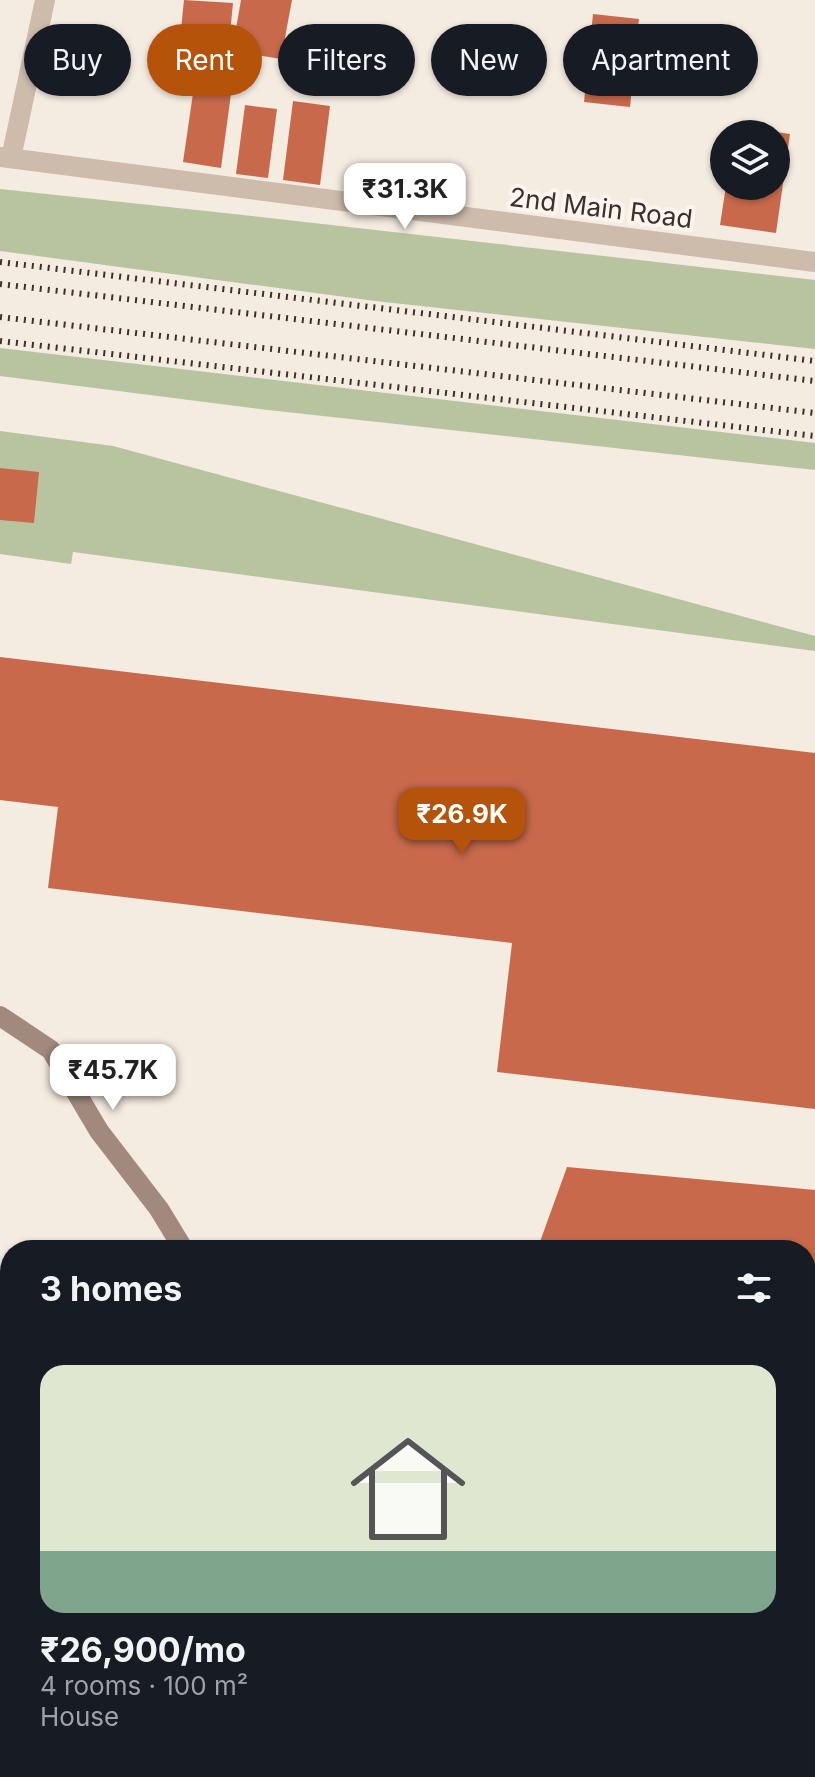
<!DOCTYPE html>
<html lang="en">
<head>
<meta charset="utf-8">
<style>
	:root { --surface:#171b24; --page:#242831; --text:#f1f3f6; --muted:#9ea1a6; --line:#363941; --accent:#b45309 }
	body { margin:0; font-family:Inter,sans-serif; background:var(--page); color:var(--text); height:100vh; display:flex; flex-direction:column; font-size:30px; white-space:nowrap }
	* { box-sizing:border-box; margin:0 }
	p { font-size:26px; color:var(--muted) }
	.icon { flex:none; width:44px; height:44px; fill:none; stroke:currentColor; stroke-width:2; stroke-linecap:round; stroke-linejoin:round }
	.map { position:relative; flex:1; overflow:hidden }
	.panel { position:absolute; left:0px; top:1240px; width:816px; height:538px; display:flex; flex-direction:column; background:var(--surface); border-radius:32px 32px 0 0; box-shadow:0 2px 6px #0004 }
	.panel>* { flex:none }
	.banner { position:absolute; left:24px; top:24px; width:768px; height:72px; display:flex; gap:16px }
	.controls { position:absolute; left:710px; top:120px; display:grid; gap:16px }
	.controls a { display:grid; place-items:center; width:80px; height:80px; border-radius:50%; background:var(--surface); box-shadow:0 2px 6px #0004; font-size:40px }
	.price { position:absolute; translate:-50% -68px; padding:0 18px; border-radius:16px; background:#fff; color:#222; font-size:26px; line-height:52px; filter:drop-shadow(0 2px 4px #0008) }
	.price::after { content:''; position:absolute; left:50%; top:48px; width:24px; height:18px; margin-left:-12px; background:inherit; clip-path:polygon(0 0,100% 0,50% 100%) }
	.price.active { background:var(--accent); color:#fff }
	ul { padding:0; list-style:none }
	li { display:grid; align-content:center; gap:16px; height:424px; padding:0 40px }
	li+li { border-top:2px solid var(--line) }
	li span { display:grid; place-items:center; height:248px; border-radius:24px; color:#555 }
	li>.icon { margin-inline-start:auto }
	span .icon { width:144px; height:144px; fill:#fffc; stroke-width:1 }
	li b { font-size:34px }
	h2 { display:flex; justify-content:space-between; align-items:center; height:96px; padding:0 40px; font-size:34px }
	.pill { padding:0 28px; border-radius:36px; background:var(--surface); box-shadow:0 2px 6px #0004; font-size:28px; line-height:72px }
	.pill.active { background:var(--accent); color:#fff }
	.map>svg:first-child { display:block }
</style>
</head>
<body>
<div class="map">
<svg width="815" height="1777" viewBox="0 0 815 1777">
	<rect width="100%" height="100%" fill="#f4ebe1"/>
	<g fill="#b8c4a0">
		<path d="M0,189L234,214L815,280V349L375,301L0,251Z"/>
		<path d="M0,348L815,443V470L259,409L0,376Z"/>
		<path d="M0,431L113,446L815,636V651L73,552L71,564L0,554Z"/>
	</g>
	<g fill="#c8694b">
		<path d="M184,0L233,3L228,54L179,49Z"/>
		<path d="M241,0H292L281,59L232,51Z"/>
		<path d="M593,14L639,19L630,107L584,102Z"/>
		<path d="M55,50L108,59L102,92L49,83Z"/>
		<path d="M198,59L235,64L221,168L183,162Z"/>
		<path d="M293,101L330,106L320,185L283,180Z"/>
		<path d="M245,105L277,109L268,178L236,174Z"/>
		<path d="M736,126L790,134L776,233L720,225L726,186H776V133L734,134Z"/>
		<path d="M0,468L39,472L34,523L0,520Z"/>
		<path d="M0,657L815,753V1109L497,1072L512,943L48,888L58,807L0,800Z"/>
		<path d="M567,1167L815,1190V1467L806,1466V1250H537Z"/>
		<path d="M4,1643L10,1644V1697H1Z"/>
		<path d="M806,1644L815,1650V1777H652L649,1768H806Z"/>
		<path d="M8,1768H45L44,1777H7Z"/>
		<path d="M354,1768H518L519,1777H356Z"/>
	</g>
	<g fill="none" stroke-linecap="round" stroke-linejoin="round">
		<g stroke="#cdbbac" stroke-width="20">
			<path d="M11,158L45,0"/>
			<path d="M0,1706L10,1707"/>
		</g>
		<path stroke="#cdbbac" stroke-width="20" d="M0,157L815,262"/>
		<g stroke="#a18a7d" stroke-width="20">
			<path d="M0,1016L51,1050L99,1131L159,1209L184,1250"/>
			<path d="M151,1777L152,1768"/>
		</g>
		<g stroke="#3b302b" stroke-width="6" stroke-dasharray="2 6" stroke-linecap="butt">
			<path d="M0,262L815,361"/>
			<path d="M0,284L815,381"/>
			<path d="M0,317L815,413"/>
			<path d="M0,341L815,436"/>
		</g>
	</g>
	<g text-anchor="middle" stroke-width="8" stroke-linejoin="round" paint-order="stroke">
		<g font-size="26" fill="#3b302b" stroke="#fbf5ee">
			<text transform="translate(601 208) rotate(7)" y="9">2nd Main Road</text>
		</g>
	</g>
</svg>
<div class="controls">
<a><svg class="icon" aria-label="layers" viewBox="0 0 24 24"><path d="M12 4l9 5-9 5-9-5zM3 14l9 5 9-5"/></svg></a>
</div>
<b class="price" style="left:405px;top:231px">₹31.3K</b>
<b class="price active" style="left:462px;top:856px">₹26.9K</b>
<b class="price" style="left:113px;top:1112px">₹45.7K</b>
<div class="banner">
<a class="pill">Buy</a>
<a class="pill active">Rent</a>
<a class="pill">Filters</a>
<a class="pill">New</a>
<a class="pill">Apartment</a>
</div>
<section class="panel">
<h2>3 homes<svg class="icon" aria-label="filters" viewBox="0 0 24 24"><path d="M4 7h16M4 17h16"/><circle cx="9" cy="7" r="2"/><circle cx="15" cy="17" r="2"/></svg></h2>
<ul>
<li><span style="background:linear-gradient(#dfe7d0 75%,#7fa58c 0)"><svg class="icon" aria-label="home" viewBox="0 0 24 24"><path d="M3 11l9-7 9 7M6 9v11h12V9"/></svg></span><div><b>₹26,900/mo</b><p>4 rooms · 100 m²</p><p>House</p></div></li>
</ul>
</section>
</div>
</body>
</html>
